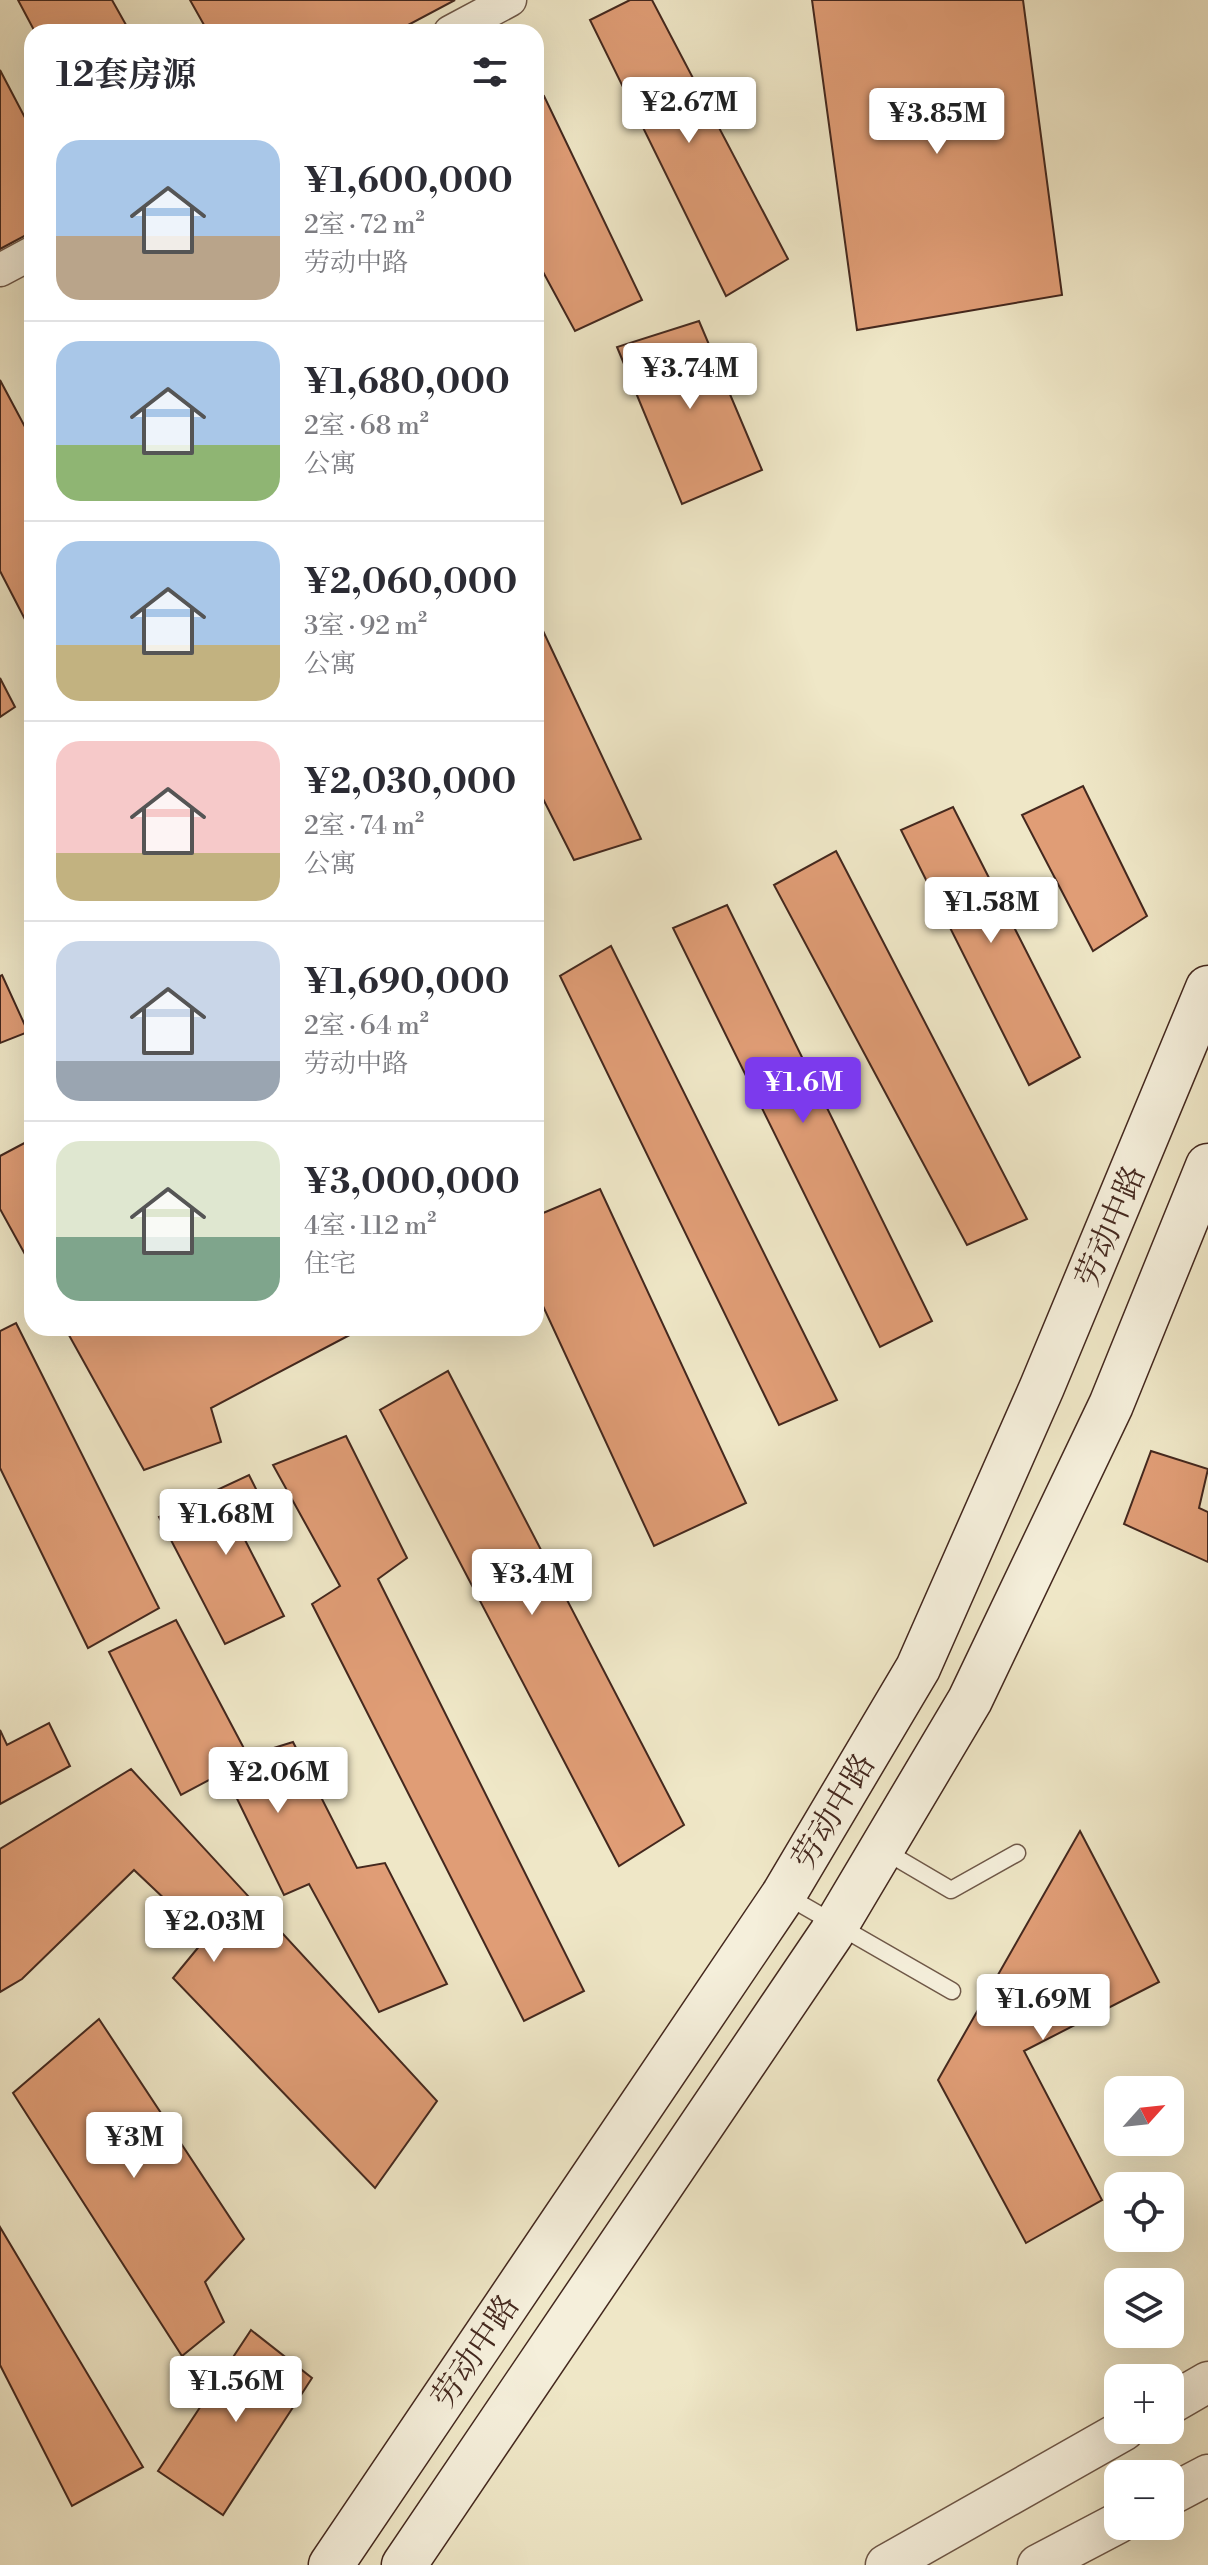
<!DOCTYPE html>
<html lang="zh">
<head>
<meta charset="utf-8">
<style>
	:root { --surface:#fff; --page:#f2f2f3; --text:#2b2b33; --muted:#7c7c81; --line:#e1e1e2; --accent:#7c3aed }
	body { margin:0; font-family:"Libre Bodoni","Noto Serif SC",serif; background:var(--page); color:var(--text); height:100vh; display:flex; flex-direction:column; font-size:30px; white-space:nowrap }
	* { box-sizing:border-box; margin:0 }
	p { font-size:26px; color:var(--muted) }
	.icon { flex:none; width:44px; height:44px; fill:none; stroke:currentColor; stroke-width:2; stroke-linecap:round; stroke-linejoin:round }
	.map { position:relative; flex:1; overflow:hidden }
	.side { position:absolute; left:24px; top:24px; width:520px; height:1312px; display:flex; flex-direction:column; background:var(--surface); border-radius:24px; box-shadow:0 8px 32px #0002 }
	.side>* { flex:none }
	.needle { width:52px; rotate:63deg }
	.buttons { position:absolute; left:1104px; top:2076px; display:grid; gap:16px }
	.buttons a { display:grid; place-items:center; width:80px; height:80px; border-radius:16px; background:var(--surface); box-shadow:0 8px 32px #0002; font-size:40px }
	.price { position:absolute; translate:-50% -68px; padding:0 18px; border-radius:8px; background:#fff; color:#222; font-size:26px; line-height:52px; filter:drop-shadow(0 2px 4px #0008) }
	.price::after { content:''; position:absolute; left:50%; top:48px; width:24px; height:18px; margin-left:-12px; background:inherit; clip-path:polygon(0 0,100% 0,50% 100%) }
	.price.current { background:var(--accent); color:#fff }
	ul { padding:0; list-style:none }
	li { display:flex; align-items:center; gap:24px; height:200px; padding:0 32px }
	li+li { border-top:2px solid var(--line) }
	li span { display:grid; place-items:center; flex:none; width:224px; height:160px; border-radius:24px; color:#555 }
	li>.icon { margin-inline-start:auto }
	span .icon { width:96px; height:96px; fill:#fffc; stroke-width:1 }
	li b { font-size:34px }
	h2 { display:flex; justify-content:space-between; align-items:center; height:96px; padding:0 32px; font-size:34px }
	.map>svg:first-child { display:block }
</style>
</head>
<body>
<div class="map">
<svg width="1208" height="2565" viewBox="0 0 1208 2565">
	<rect width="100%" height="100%" fill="#efe7c7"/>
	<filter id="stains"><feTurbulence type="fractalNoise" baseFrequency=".0025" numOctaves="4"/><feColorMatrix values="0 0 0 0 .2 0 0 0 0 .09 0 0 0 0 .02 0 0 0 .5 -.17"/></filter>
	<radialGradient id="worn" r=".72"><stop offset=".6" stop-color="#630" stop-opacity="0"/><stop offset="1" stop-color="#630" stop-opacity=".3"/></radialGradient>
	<g fill="#e09d76" stroke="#44281e" stroke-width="2">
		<path d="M18,0H112L130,32H35Z"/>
		<path d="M190,0H455L395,32H208Z"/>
		<path d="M630,0H652L788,259L726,296L590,20Z"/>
		<path d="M812,0H1023L1062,295L857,330Z"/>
		<path d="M0,70L32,131V232L0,249Z"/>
		<path d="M544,96L642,300L575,331L536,259V100Z"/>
		<path d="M699,321L762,470L682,504L617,347Z"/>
		<path d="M0,380L32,440V633L0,571Z"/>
		<path d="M536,616L641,839L574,860L536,785Z"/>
		<path d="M0,678L15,707L0,717Z"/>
		<path d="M1083,786L1147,916L1093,951L1022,815Z"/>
		<path d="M953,807L1080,1057L1029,1085L901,830Z"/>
		<path d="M836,851L1027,1219L967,1245L774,885Z"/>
		<path d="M727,905L932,1321L880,1347L673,928Z"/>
		<path d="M611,946L837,1400L779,1425L560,976Z"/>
		<path d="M2,975L28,1032L0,1043V976Z"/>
		<path d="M32,1139V1267L0,1209V1156Z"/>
		<path d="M600,1189L746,1503L654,1546L536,1291V1216Z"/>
		<path d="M16,1323L159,1608L88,1648L0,1468V1331Z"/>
		<path d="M65,1328H363L211,1408L221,1442L144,1470Z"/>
		<path d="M448,1371L684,1825L619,1866L380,1410Z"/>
		<path d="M346,1436L407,1558L378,1579L584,1991L524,2021L312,1604L340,1586L273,1465Z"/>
		<path d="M1151,1451L1208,1469L1199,1508L1208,1512V1562L1124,1524Z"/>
		<path d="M249,1475L274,1525L245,1540L284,1616L225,1644L159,1517Z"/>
		<path d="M176,1620L248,1756L293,1742L357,1868L385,1863L447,1984L379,2012L309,1884L284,1895L224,1772L181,1795L109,1652Z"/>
		<path d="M49,1723L70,1766L0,1804V1730L7,1745Z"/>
		<path d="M131,1769L437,2101L375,2188L173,1978L206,1938L134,1870L22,1979L0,1992V1849Z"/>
		<path d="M1080,1831L1159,1982L1024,2051L1102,2200L1026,2243L938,2080Z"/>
		<path d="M99,2019L244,2239L205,2282L224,2322L182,2356L13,2093Z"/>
		<path d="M0,2227L143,2467L72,2506L0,2365Z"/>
		<path d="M251,2330L312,2378L223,2515L158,2471Z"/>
	</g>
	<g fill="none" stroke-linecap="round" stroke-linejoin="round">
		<g stroke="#6f5848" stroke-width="19">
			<g id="service">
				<path d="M883,1850L951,1890L1017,1853"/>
				<path d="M785,1895L952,1991"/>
			</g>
		</g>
		<g stroke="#6f5848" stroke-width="35">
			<g id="minor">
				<path d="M450,32L510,0"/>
				<path d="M0,270L32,253"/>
			</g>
		</g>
		<g stroke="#6f5848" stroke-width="43">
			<g id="tertiary">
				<path d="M1170,2404L1208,2382"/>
				<path d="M1170,2495L1208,2475"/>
				<path d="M886,2565L1124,2430"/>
				<path d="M1038,2565L1118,2523"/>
			</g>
		</g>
		<g stroke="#44281e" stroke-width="47">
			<g id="secondary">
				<path d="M331,2565L784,1894L918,1668L1042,1387L1208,988"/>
				<path d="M404,2565L831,1934L970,1700L1111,1405L1208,1166"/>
			</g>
		</g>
		<use href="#service" stroke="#f5efdb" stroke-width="16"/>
		<use href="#minor" stroke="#f5efdb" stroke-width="32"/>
		<use href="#tertiary" stroke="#f5efdb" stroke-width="40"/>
		<use href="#secondary" stroke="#f5efdb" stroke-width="44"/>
	</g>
	<g text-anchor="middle" stroke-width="8" stroke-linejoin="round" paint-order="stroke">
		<g font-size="32" fill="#44281e" stroke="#f5efdb">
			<text transform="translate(1110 1226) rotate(-67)" y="11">劳动中路</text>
			<text transform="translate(833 1811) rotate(-59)" y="11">劳动中路</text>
			<text transform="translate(475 2351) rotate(-56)" y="11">劳动中路</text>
		</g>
	</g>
	<rect width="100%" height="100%" filter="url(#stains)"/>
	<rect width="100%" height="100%" fill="url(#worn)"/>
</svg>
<div class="buttons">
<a><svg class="needle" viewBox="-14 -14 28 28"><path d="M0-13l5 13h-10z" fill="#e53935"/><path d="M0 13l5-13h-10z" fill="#7c7c81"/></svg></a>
<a><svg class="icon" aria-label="locate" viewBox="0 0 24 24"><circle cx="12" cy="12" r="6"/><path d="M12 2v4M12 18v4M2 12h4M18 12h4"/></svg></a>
<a><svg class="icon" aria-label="layers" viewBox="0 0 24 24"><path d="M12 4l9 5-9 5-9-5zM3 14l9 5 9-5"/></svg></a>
<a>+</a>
<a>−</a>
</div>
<b class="price" style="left:689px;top:145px">¥2.67M</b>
<b class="price" style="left:937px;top:156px">¥3.85M</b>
<b class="price" style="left:690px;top:411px">¥3.74M</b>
<b class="price" style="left:991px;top:945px">¥1.58M</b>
<b class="price current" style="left:803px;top:1125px">¥1.6M</b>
<b class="price" style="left:226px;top:1557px">¥1.68M</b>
<b class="price" style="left:532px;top:1617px">¥3.4M</b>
<b class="price" style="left:278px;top:1815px">¥2.06M</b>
<b class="price" style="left:214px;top:1964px">¥2.03M</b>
<b class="price" style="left:1043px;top:2042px">¥1.69M</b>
<b class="price" style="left:134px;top:2180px">¥3M</b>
<b class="price" style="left:236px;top:2424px">¥1.56M</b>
<section class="side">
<h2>12套房源<svg class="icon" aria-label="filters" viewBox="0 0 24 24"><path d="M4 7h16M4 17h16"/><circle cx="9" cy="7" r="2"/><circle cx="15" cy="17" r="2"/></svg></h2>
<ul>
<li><span style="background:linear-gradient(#a9c7e8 60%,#b9a48a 0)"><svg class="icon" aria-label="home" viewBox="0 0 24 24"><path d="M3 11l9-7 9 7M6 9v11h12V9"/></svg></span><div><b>¥1,600,000</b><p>2室 · 72 m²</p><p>劳动中路</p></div></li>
<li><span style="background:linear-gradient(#a9c7e8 65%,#8fb573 0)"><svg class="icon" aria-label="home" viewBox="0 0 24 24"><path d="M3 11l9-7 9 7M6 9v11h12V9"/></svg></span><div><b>¥1,680,000</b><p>2室 · 68 m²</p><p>公寓</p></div></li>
<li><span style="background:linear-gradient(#a9c7e8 65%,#c2b280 0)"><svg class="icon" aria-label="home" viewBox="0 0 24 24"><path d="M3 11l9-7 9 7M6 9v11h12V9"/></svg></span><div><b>¥2,060,000</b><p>3室 · 92 m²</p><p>公寓</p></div></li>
<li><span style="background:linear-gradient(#f6c9c9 70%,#c2b280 0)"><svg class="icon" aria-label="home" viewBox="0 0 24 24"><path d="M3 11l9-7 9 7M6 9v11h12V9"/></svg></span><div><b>¥2,030,000</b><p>2室 · 74 m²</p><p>公寓</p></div></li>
<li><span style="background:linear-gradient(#c9d6e8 75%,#9aa5b1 0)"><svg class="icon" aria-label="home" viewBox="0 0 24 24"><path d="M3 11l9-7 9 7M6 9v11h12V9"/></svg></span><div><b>¥1,690,000</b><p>2室 · 64 m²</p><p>劳动中路</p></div></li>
<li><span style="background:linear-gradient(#dfe7d0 60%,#7fa58c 0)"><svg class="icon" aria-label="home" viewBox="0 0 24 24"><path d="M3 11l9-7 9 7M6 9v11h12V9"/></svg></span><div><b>¥3,000,000</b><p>4室 · 112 m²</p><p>住宅</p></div></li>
</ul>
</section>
</div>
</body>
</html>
